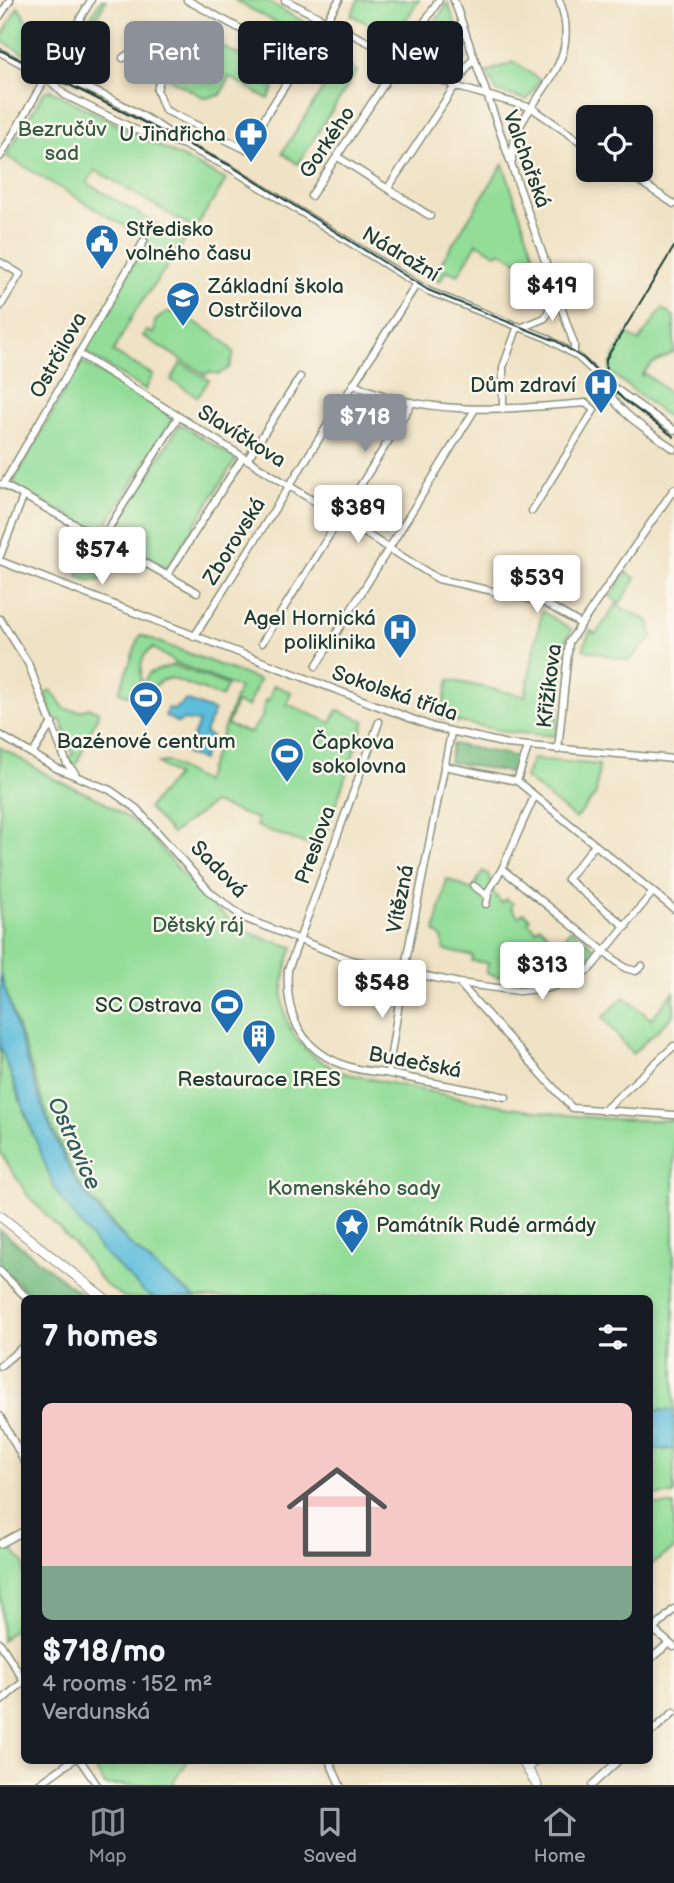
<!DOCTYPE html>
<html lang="en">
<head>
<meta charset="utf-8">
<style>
	:root { --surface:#171b24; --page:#20242c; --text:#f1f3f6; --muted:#9ea1a6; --line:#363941; --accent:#8c9099 }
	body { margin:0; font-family:"Balsamiq Sans",sans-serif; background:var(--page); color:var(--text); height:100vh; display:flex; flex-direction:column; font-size:26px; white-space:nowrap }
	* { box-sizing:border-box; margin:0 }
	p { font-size:23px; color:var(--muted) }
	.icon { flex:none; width:38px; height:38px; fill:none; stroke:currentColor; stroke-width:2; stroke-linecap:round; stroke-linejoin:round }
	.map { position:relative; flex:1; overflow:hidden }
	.details { position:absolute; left:21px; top:1295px; width:632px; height:469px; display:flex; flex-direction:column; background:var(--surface); border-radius:10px; box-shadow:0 4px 10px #0003 }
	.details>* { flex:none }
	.guide { position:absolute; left:21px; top:21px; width:634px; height:63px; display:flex; gap:14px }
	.tools { position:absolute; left:576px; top:105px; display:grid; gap:14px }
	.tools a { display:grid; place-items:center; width:77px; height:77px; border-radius:10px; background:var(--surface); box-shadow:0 4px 10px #0003; font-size:35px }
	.price { position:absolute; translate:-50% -60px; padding:0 16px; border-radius:7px; background:#fff; color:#222; font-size:23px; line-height:46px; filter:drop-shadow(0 2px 4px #0008) }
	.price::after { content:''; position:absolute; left:50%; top:42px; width:21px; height:16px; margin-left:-10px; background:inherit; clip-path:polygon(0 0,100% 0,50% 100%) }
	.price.active { background:var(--accent); color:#fff }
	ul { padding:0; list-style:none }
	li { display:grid; align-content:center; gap:14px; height:371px; padding:0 21px }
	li+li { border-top:2px solid var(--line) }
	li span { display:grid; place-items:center; height:217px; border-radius:10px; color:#555 }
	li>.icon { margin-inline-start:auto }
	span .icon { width:126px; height:126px; fill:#fffc; stroke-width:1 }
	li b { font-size:30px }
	h2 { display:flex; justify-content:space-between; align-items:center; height:84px; padding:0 21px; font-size:30px }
	.chip { padding:0 24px; border-radius:10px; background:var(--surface); box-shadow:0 4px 10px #0003; font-size:24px; line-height:63px }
	.chip.active { background:var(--accent); color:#fff }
	.dock { display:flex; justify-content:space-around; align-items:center; height:98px; border-top:2px solid var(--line); background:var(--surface); font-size:19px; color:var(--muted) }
	.dock a { display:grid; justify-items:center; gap:4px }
	.dock .active { color:var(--accent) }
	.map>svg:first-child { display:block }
</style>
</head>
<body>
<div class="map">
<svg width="674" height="1785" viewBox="0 0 674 1785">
	<rect width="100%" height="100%" fill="#fbf7ec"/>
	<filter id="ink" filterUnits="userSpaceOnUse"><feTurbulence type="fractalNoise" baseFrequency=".0143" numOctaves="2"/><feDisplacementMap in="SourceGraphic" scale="14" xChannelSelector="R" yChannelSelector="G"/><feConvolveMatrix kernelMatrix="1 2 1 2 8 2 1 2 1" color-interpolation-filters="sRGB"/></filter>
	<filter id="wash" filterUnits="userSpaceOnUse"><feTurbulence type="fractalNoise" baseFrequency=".00686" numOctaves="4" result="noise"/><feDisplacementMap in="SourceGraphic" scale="28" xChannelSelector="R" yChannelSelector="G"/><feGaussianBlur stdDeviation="1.57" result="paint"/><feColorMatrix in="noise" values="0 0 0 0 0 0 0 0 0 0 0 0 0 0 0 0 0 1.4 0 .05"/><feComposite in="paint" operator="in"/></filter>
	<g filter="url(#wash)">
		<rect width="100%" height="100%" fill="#f0e2c5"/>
		<g fill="#93dd99" stroke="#598d66" stroke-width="2">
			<path d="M101,0H106L69,69L59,62L63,55L68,57Z"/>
			<path d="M234,0H265L302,21L296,33Z"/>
			<path d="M358,0H419L394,38L351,15Z"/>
			<path d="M448,3L467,57L453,79L411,57Z"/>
			<path d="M18,7L30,25L54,30L36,60L0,40Z"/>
			<path d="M151,23L211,53L216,43L252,62L247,72L274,88L268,99L229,77L221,95L205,98L164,76L171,62L141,44Z"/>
			<path d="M341,60L357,71L298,164L282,153Z"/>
			<path d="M514,62L540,80L527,100L496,91L487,72Z"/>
			<path d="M50,90L226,180L195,229L95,170L87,183L185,241L134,313L113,352L153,375L145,390L85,352L103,313L148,240L6,156L44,92Z"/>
			<path d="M503,164L543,282L535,278L537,273L500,251L496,254L477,243L458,275L446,270L440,281L432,277Z"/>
			<path d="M662,309L674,316V352L650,365L641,376L645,374L674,396V422L610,372V365L627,334L639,341Z"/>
			<path d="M167,312C182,312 229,340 234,354L229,368L219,374L208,372L206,375L143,336L147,331L154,334L155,321Z"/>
			<path d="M81,361L173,418L101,533L19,489L14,481Z"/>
			<path d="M181,363L209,380L198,397L171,380Z"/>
			<path d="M180,424L236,459L167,569L110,538Z"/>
			<path d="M75,532L113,552L101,580L91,581L78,577L88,550L70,541Z"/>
			<path d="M627,572L636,579L618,606L649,621L653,637L628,661L583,649L590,631L596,634L618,602L610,596Z"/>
			<path d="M542,611L572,630L565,640L556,736L508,732L440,718L449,680L525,696Z"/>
			<path d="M140,635L259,680L248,707L236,703L227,725L250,733L262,717L265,700L268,701L274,685L291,692L287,704L331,723L337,710L365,721L320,849L256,826L257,819L213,803L172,834L148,808L176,776L158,763L168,762L204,782L239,688L176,663L153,648C133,658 145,682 141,700L119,692Z"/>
			<path d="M173,665L227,685L222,697L171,678L161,681L145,694L144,683L149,673Z"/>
			<path d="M51,690L65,709L80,711L89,708L99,712L76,765H72L68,758L73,755L61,720L54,721L45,693Z"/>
			<path d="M0,747L56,780L99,799L143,828L205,900L232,922L257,936L293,947C270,1005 284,1048 344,1073C448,1096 567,1124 674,1120V1410L649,1411V1298H196L159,1270L129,1243L77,1182L50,1123L0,974Z"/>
			<path d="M532,759L599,765L596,794L576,819L525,778Z"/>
			<path d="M483,871L488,874L494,894L502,903L506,899L513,904L511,908L519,917L523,913L530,918L528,922L536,930L540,926L558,945L571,929L598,951C563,987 531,987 486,973L488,963L472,961L473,956L444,950L442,938L435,931L447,879L472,890Z"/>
			<path d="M674,992V1015L632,1054L603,1017L624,997L651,1019Z"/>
			<path d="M0,1046L32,1134L145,1293L154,1298H125L103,1283L80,1251L28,1196L0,1152Z"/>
			<path d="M674,1449V1495H649V1450Z"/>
			<path d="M649,1505H674V1549L649,1566Z"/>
			<path d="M9,1547L24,1563V1620L2,1640L0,1552Z"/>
			<path d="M90,1761H188L173,1782L175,1785H105Z"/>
		</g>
		<g fill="#76bc81" stroke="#4a7c5a" stroke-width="2">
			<path d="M452,744L519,757L514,773L449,762Z"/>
			<path d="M0,1230L86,1298H33L0,1266Z"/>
		</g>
		<g fill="#5dbddc" stroke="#3e7d88" stroke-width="2">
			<path d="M186,700L214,711L205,733L211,737L202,760L186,754L199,722L183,720L178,723L165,716L168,708L174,710Z"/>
			<path d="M0,974C20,1035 44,1130 78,1183C108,1229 152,1266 195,1298H154L145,1293L98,1247L55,1190L0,1046Z"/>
			<path d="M674,1410V1449L649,1450V1411Z"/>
		</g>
	</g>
	<g filter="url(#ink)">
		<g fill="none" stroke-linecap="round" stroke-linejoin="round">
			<g stroke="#88907c" stroke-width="9">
				<g id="minor">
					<path d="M187,0L300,61"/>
					<path d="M285,0L454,86L532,108L588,147"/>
					<path d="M454,0L574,344V354"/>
					<path d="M0,16L10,0"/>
					<path d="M0,52L46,77L65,95L136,130L184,145L230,168L428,291L547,338L578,357L603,380L674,430"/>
					<path d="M123,58L138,47L165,62L157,90L165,110L245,149L339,0"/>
					<path d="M46,77C80,78 154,120 181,142"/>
					<path d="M0,157L91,0"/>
					<path d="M338,157L430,216"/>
					<path d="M512,161C509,103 589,74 559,0"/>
					<path d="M622,170L674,204"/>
					<path d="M388,188L474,57"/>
					<path d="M311,196L439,0"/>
					<path d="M0,262L20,274L0,307"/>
					<path d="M523,327L545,318L555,296"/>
					<path d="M79,354L438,579L543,602L579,623"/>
					<path d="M604,382C616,414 647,429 674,449"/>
					<path d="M354,384C427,418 508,409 586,403L594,410L532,511"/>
					<path d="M503,409V367L518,326"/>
					<path d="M247,460L300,377"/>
					<path d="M2,484L197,592"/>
					<path d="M3,485L144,241"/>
					<path d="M102,539L178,417"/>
					<path d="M0,556L23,497"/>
					<path d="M0,561L433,727L507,744L674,759"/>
					<path d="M167,576L242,458"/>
					<path d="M0,619L28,663L67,764L75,773"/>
					<path d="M194,637L416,285"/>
					<path d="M262,643L412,403"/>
					<path d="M316,666L474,411"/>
					<path d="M379,722L288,970C285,1016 301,1051 347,1066C362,1072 379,1071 395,1075C432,1083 469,1089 506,1097"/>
					<path d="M0,735L56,768L110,790L137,809L211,893L244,918L351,960L459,983L519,991L549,988L570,981L590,969L652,893"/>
					<path d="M558,750L569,642L674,489"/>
					<path d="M33,753L52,723"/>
					<path d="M444,766L517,781L674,909"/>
					<path d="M517,781L528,747"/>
					<path d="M594,846L567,879L626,927"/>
					<path d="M502,869L625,968L636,971L642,966"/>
					<path d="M474,886L486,895"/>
					<path d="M486,904L489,890L502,869L534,797"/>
					<path d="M459,983L572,1108L674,1115"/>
					<path d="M388,1073L404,971L451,733"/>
					<path d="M603,1111L674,1046"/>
					<path d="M0,1271L27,1298"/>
					<path d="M0,1366L24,1346"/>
					<path d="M0,1416L24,1461"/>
					<path d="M0,1544L24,1531"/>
					<path d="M649,1626L674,1647"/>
					<path d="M653,1630L674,1609"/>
					<path d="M0,1643L24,1681"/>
					<path d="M649,1660L668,1644"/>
					<path d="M0,1702L24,1681"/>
					<path d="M649,1734L674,1712"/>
					<path d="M80,1760L97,1785"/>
					<path d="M329,1760L340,1785"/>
					<path d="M527,1769L537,1760"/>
					<path d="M38,1785L73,1760"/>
					<path d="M592,1785L619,1760"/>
				</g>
			</g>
			<g stroke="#88907c" stroke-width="11">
				<g id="secondary">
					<path d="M0,1216L104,1298"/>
					<path d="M522,1760L537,1785"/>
				</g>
			</g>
			<use href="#minor" stroke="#fff" stroke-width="6"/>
			<use href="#secondary" stroke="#fff" stroke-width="9"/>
			<g stroke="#1f3d34" stroke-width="2">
				<path d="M0,50L231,166L428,290L556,341L584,359L624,400L674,437"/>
				<path d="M605,381L606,359L674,247"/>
			</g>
		</g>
	</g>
	<defs>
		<g id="pharmacy-pin" transform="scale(1.75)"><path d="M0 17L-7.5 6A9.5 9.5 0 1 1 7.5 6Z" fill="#1f6fb2" stroke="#fbf7ec"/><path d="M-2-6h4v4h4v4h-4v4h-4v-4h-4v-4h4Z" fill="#fff"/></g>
		<g id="civic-pin" transform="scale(1.75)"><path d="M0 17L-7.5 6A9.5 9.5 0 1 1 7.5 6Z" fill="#1f6fb2" stroke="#fbf7ec"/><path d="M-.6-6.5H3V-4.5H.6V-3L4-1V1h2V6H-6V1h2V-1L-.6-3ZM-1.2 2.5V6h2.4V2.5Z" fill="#fff"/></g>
		<g id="school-pin" transform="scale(1.75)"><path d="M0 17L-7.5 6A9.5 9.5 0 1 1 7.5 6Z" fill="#1f6fb2" stroke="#fbf7ec"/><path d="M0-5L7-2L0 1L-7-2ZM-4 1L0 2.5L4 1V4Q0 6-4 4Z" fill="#fff"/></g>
		<g id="hospital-pin" transform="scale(1.75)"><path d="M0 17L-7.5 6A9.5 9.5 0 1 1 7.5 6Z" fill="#1f6fb2" stroke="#fbf7ec"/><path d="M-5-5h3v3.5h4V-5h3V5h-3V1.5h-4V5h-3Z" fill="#fff"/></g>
		<g id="stadium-pin" transform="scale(1.75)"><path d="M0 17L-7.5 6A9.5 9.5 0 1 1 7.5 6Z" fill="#1f6fb2" stroke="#fbf7ec"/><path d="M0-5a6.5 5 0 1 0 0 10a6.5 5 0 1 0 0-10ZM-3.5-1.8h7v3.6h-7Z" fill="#fff"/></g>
		<g id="building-pin" transform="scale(1.75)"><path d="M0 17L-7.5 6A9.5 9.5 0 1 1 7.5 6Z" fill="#1f6fb2" stroke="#fbf7ec"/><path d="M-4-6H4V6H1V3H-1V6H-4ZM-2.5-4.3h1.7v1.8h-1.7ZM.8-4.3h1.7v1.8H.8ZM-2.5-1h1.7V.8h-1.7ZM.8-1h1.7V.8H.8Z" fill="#fff"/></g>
		<g id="sight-pin" transform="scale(1.75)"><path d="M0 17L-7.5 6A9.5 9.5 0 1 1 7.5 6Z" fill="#1f6fb2" stroke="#fbf7ec"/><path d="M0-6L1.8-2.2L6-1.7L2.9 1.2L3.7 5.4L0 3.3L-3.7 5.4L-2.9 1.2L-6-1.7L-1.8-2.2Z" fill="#fff"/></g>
	</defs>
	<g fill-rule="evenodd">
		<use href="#pharmacy-pin" x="251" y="134"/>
		<use href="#civic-pin" x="102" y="241"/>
		<use href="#school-pin" x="183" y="298"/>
		<use href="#hospital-pin" x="601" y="385"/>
		<use href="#hospital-pin" x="400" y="630"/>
		<use href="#stadium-pin" x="146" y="698"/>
		<use href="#stadium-pin" x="287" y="754"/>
		<use href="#stadium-pin" x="227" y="1005"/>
		<use href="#building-pin" x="259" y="1036"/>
		<use href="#sight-pin" x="352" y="1225"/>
	</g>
	<g text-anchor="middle" stroke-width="5" stroke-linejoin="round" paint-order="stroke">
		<g font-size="21" fill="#365d48" stroke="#fbf7ec">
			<text x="62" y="136">Bezručův<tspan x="62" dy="24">sad</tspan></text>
			<text x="198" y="932">Dětský ráj</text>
			<text x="354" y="1195">Komenského sady</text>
		</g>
		<g font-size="21" fill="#1f3d34" stroke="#fbf7ec" text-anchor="end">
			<text x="226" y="141">U Jindřicha</text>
			<text x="126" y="236" text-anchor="start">Středisko<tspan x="126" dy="24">volného času</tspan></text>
			<text x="208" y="293" text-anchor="start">Základní škola<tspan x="208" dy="24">Ostrčilova</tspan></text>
			<text x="576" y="392">Dům zdraví</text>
			<text x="376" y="625">Agel Hornická<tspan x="376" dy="24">poliklinika</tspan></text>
			<text x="146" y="748" text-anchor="middle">Bazénové centrum</text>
			<text x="312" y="749" text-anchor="start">Čapkova<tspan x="312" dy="24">sokolovna</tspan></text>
			<text x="202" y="1012">SC Ostrava</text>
			<text x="259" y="1086" text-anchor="middle">Restaurace IRES</text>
			<text x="376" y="1232" text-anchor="start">Památník Rudé armády</text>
		</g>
		<g font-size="21" fill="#1f3d34" stroke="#fbf7ec">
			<text transform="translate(327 142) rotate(-56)" y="7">Gorkého</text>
			<text transform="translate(527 159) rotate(70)" y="7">Valchařská</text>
			<text transform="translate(401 254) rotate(31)" y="7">Nádražní</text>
			<text transform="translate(58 355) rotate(-61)" y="7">Ostrčilova</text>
			<text transform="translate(242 436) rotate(32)" y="7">Slavíčkova</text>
			<text transform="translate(234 541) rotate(-58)" y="7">Zborovská</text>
			<text transform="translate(549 686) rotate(-83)" y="7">Křižíkova</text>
			<text transform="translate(395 693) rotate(19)" y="7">Sokolská třída</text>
			<text transform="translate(315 845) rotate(-70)" y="7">Preslova</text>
			<text transform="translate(219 869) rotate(46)" y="7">Sadová</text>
			<text transform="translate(400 899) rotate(-79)" y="7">Vítězná</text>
			<text transform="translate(415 1062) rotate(11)" y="7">Budečská</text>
		</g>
		<g font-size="23" font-style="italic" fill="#2e5d5e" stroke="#fbf7ec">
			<text transform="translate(75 1143) rotate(66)" y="8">Ostravice</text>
		</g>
	</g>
</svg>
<div class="tools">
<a><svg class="icon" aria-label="locate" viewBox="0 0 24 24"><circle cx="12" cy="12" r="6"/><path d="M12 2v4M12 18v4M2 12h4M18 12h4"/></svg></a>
</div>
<b class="price" style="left:552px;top:323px">$419</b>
<b class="price active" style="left:365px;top:454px">$718</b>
<b class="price" style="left:358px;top:545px">$389</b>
<b class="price" style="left:102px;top:587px">$574</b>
<b class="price" style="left:537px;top:615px">$539</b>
<b class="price" style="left:542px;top:1002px">$313</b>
<b class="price" style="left:382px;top:1020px">$548</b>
<div class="guide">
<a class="chip">Buy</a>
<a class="chip active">Rent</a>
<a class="chip">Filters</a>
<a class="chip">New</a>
</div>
<section class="details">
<h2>7 homes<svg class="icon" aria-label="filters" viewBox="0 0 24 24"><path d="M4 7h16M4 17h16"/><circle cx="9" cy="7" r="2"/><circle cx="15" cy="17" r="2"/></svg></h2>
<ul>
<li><span style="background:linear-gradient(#f6c9c9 75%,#7fa58c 0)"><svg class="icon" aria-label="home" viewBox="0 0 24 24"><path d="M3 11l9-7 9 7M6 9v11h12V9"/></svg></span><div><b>$718/mo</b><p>4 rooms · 152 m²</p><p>Verdunská</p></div></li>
</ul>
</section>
</div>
<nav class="dock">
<a class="active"><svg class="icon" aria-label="map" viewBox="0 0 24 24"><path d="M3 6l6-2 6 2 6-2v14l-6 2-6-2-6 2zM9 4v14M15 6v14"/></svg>Map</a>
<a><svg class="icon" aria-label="saved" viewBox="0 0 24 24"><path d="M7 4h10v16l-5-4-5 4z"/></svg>Saved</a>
<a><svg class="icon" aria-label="home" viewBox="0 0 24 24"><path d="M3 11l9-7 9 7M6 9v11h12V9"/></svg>Home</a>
</nav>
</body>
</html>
